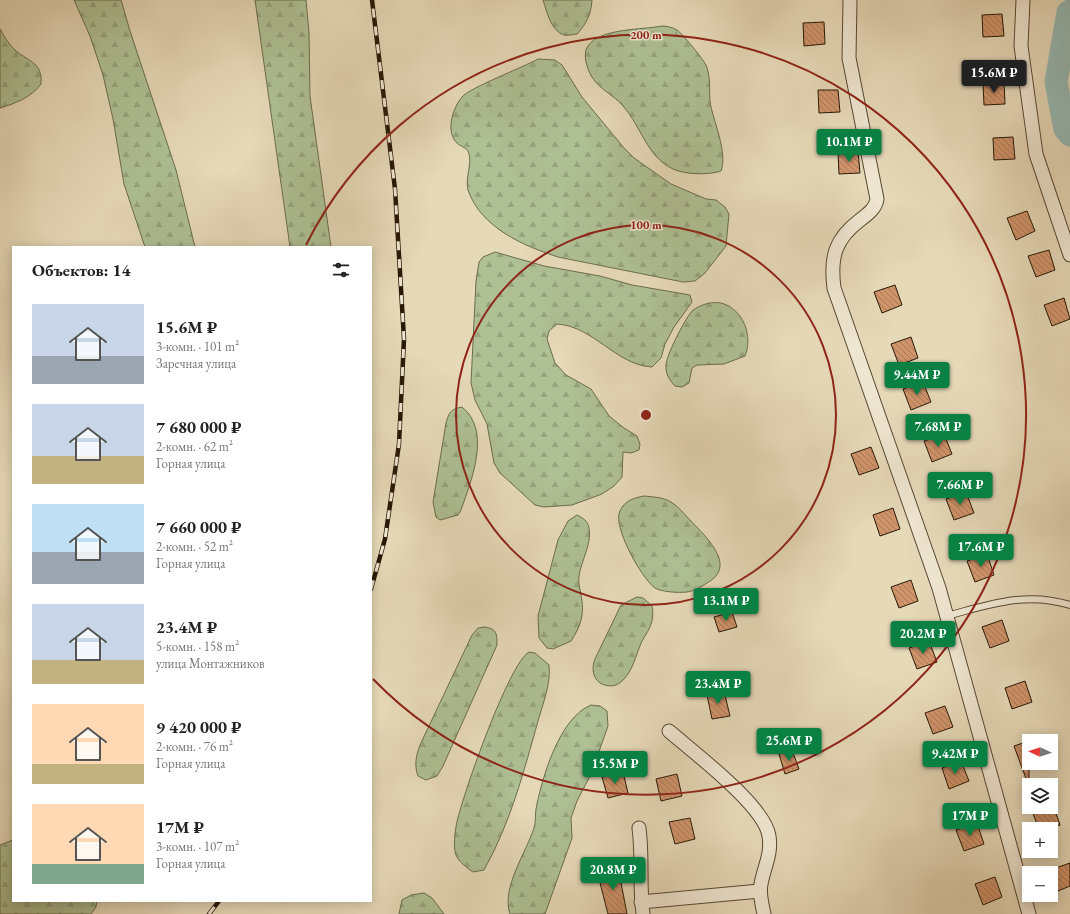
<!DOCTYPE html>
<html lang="ru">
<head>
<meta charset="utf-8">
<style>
	:root { --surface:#fff; --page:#f2f2f2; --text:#222; --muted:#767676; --accent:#0b8043 }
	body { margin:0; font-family:"EB Garamond",serif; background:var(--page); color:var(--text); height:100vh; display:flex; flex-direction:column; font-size:15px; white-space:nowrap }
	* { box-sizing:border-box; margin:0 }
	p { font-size:13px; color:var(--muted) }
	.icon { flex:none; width:22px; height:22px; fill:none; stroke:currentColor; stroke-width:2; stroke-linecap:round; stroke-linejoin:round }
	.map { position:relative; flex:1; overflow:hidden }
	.drawer { position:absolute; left:12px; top:246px; width:360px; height:656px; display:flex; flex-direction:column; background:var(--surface); border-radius:0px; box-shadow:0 2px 10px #0003 }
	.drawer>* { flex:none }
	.needle { width:26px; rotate:273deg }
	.fabs { position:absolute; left:1022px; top:734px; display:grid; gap:8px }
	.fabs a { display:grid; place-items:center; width:36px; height:36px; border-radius:0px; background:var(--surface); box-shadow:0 2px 10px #0003; font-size:20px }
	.price { position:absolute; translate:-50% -34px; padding:0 9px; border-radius:4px; background:var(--accent); color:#fff; font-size:13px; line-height:26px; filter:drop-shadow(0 1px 2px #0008) }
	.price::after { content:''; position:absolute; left:50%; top:24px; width:12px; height:9px; margin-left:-6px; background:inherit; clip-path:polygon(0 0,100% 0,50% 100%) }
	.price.selected { background:#222; color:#fff }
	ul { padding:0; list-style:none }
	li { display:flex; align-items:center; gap:12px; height:100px; padding:0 20px }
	li span { display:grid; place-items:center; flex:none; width:112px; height:80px; border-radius:0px; color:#555 }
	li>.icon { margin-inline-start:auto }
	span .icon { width:48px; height:48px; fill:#fffc; stroke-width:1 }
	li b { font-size:17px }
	h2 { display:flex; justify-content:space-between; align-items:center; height:48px; padding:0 20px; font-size:17px }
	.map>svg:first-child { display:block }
</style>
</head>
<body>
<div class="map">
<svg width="1070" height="914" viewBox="0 0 1070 914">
	<defs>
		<pattern id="forest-firs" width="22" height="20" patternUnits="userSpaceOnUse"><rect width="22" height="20" fill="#aec094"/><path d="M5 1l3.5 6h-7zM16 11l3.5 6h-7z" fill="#96a47e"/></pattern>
		<pattern id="building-back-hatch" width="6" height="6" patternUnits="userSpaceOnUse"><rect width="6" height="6" fill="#d0946b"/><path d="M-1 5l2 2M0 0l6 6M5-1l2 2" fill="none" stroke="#a97856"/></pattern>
	</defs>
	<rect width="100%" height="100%" fill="#e6d9b8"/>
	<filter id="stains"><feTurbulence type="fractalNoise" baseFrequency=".005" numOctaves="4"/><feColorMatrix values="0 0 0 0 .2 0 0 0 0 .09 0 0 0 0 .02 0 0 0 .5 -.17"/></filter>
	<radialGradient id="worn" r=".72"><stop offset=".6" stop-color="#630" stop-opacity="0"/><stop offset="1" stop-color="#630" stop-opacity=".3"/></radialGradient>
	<g fill="url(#forest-firs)" stroke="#6b6c4d">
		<path d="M74,0H121L130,31L176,170L195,247H145L124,184L113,119L103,75L90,36Z"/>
		<path d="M255,0H306L309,33L310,96L331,247H290Z"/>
		<path d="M543,0H592C591,14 587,23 577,34C574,34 568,36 564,35C551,31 547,12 543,0Z"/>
		<path d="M662,26C667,26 672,27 677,30C682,33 703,59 706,65C711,77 709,89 710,102C713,120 728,153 721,171C709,175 686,175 673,169C647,157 641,126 623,106C614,95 599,89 592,77C587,69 582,54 588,46C600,28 642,30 662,26Z"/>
		<path d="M0,29C4,36 8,43 14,49C26,61 43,61 41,84C32,97 14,104 0,108Z"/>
		<path d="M538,59L555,60L562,65L582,97L624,148L634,158L671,184L706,199L716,200L725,207L729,214L726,246L705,273L695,281L683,282L558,257C524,246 481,228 468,190C465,178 472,165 469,154C468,148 462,147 458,144C445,133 452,109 462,97C469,88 524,67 538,59Z"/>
		<path d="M495,252L544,266L600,276L632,285L690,295L692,302L674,327L665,344L661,358L652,367C616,365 593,326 557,324L549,331L547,339L555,363L566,375L591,389L609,416L624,428L637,436L640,444L639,450L631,453L623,452L622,477L614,486L602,494L572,505L544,507L535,505L500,473L494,463L487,424L475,400L471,383L476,281L479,262L483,257Z"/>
		<path d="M709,303C712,303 717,302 721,303C744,309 753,337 745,356L724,364L697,365L692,368L689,383L682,387L675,386C669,380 665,373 666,364C668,352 684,321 692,311C697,307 702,305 709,303Z"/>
		<path d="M462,407C492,431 471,481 461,510L458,515L440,520L436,517L433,502L446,423C449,412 451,409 462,407Z"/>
		<path d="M644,496C653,497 663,497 671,502C679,507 684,514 691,521C706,537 738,566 707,583C701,587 694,591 687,592C679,593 661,592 655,588C641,578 612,525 620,511C625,500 634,498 644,496Z"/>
		<path d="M577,515C583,518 588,521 589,528C592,544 581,561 579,576C578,583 580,588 581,595C585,613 581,626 571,641L553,649L547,648L539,638L538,616L558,540L568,521Z"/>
		<path d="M637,597L643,598L652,606C653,611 653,616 652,621C650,629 646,634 642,641C636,654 633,672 621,682C613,689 599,686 595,677C592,671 593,664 595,659L621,605Z"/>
		<path d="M485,627C497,629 497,634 497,645L443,766L437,776L426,780L418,776C414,765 416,756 420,745L472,635L478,628Z"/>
		<path d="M529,652L535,653L549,665C551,684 543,703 538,721C524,771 510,824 484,870L473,872C467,868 459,862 456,855C453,847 455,830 457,822C463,794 509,663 529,652Z"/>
		<path d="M591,705L600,706L607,711L608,726L591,774L577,801L571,818L572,838L545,914H510C501,888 526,853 534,828C536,822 535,815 536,809C542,778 559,718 591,705Z"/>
		<path d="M13,840V901H97L96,907L91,914H0V845Z"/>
		<path d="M424,893L432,898L444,914H399L402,900L411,895Z"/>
	</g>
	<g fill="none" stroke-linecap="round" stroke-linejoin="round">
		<path stroke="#97b9b4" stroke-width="23" d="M1070,11L1068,12L1056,82L1065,129L1070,135"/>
	</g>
	<g fill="url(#building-back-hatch)" stroke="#281806">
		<path d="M1002,14L1004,36L983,37L982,15Z"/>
		<path d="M824,22L825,44L804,46L803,23Z"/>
		<path d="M1004,82L1005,104L984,105L983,83Z"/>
		<path d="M818,90H838L840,112L819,113Z"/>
		<path d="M1013,137L1015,159L994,160L993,138Z"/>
		<path d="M858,151L860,173L839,174L838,152Z"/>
		<path d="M1027,211L1035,231L1016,240L1007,218Z"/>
		<path d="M1049,250L1055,270L1036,277L1028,256Z"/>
		<path d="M895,285L902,305L882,313L874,292Z"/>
		<path d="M1064,298L1070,319L1052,326L1044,305Z"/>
		<path d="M911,337L918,358L899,365L891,344Z"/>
		<path d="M923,382L931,402L911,410L903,389Z"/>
		<path d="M944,434L952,454L932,462L924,441Z"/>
		<path d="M871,447L879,468L859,475L851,454Z"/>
		<path d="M966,492L974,513L954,520L946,499Z"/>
		<path d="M893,508L900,529L880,536L873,515Z"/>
		<path d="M987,554L994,575L975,582L967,561Z"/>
		<path d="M911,580L918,601L899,608L891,587Z"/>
		<path d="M732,612L737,627L719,632L714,617Z"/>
		<path d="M1002,620L1009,641L990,648L982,627Z"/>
		<path d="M929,641L937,662L917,669L909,648Z"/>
		<path d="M1025,681L1032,702L1012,709L1005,688Z"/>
		<path d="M724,691L730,716L712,719L707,695Z"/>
		<path d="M945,706L953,727L933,734L925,713Z"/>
		<path d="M1029,741V784H1028L1014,746Z"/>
		<path d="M792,750L799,769L785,774L779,754Z"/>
		<path d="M961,761L969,781L949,789L942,768Z"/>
		<path d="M623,772L628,793L608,798L602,777Z"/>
		<path d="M677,774L682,796L661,801L656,779Z"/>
		<path d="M1051,804H1053L1060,825L1048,829H1039L1032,811L1044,807H1051Z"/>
		<path d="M690,818L695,839L675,844L669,822Z"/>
		<path d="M977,823L984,844L964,851L956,830Z"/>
		<path d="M1070,863V886L1058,891L1050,870Z"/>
		<path d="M618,867L627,914H608L597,871Z"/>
		<path d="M995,877L1002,897L983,905L975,884Z"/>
	</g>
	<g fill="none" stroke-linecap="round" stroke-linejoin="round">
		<g stroke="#584832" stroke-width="8">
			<path id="service" d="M946,616C989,605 1026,591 1070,605"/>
		</g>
		<g stroke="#584832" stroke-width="15">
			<g id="minor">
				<path d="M850,0L849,58L877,199C876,208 868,214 860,220C835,239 830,257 834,288L939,588L1029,914"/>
				<path d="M1023,0L1021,46L1036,154L1070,255"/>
				<path d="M669,731C693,752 765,806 769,836C772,854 764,867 761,884C759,894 762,904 764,914"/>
				<path d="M639,828C643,857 639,885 643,914"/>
				<path d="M641,902L760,891"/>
			</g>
		</g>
		<use href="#service" stroke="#efe6d1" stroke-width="6"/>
		<use href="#minor" stroke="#efe6d1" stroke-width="13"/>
		<g stroke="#281806" stroke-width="4.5">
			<g id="rail">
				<path d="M371,589L385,539L399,444L404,339L395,189L372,0"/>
				<path d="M209,914L219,901"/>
			</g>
		</g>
		<use href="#rail" stroke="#efe6d1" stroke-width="3" stroke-dasharray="9" stroke-linecap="butt"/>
	</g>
	<g fill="none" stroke="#8f2418" stroke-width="2">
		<circle cx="646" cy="415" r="190"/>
		<path d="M306 245A380 380 0 1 1 373 679"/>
	</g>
	<circle cx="646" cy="415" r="6" fill="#8f2418" stroke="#efe6d1" stroke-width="2"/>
	<g font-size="12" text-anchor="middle" font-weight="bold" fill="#8f2418" stroke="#efe6d1" stroke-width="3" stroke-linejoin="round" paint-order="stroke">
		<text x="646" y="39">200 m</text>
		<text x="646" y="229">100 m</text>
	</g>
	<rect width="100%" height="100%" filter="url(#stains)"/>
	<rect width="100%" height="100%" fill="url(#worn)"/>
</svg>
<div class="fabs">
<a><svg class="needle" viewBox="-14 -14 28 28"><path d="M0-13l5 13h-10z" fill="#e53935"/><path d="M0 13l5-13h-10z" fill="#767676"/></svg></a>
<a><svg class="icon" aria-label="layers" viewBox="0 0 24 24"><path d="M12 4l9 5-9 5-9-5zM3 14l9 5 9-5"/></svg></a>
<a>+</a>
<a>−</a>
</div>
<b class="price selected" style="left:994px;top:94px">15.6M ₽</b>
<b class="price" style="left:849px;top:163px">10.1M ₽</b>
<b class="price" style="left:917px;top:396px">9.44M ₽</b>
<b class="price" style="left:938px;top:448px">7.68M ₽</b>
<b class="price" style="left:960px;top:506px">7.66M ₽</b>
<b class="price" style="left:981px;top:568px">17.6M ₽</b>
<b class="price" style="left:726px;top:622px">13.1M ₽</b>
<b class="price" style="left:923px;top:655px">20.2M ₽</b>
<b class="price" style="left:718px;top:705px">23.4M ₽</b>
<b class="price" style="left:789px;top:762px">25.6M ₽</b>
<b class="price" style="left:955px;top:775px">9.42M ₽</b>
<b class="price" style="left:615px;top:785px">15.5M ₽</b>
<b class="price" style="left:970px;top:837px">17M ₽</b>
<b class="price" style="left:613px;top:891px">20.8M ₽</b>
<section class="drawer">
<h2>Объектов: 14<svg class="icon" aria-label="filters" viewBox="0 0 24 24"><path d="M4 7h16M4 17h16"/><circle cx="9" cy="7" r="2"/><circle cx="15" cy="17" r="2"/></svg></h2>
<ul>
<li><span style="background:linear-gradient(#c9d6e8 65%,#9aa5b1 0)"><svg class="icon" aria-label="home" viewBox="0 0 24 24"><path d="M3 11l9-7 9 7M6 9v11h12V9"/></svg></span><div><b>15.6M ₽</b><p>3-комн. · 101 m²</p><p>Заречная улица</p></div></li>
<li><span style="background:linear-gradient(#c9d6e8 65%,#c2b280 0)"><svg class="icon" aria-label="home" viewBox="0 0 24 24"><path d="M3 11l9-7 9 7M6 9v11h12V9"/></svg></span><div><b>7 680 000 ₽</b><p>2-комн. · 62 m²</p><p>Горная улица</p></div></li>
<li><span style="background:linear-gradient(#bfe0f5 60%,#9aa5b1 0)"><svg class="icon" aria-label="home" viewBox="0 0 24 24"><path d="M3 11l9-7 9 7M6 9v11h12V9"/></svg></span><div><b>7 660 000 ₽</b><p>2-комн. · 52 m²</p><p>Горная улица</p></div></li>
<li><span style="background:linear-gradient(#c9d6e8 70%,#c2b280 0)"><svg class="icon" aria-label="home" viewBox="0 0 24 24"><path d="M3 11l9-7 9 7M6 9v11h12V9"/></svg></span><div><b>23.4M ₽</b><p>5-комн. · 158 m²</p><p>улица Монтажников</p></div></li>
<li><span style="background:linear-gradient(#ffd9b3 75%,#c2b280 0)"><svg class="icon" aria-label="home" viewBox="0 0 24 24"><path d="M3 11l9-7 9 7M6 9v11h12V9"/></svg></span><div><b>9 420 000 ₽</b><p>2-комн. · 76 m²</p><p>Горная улица</p></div></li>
<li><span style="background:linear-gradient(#ffd9b3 75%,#7fa58c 0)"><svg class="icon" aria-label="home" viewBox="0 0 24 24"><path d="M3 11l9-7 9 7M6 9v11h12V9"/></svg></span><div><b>17M ₽</b><p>3-комн. · 107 m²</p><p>Горная улица</p></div></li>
</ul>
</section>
</div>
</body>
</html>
